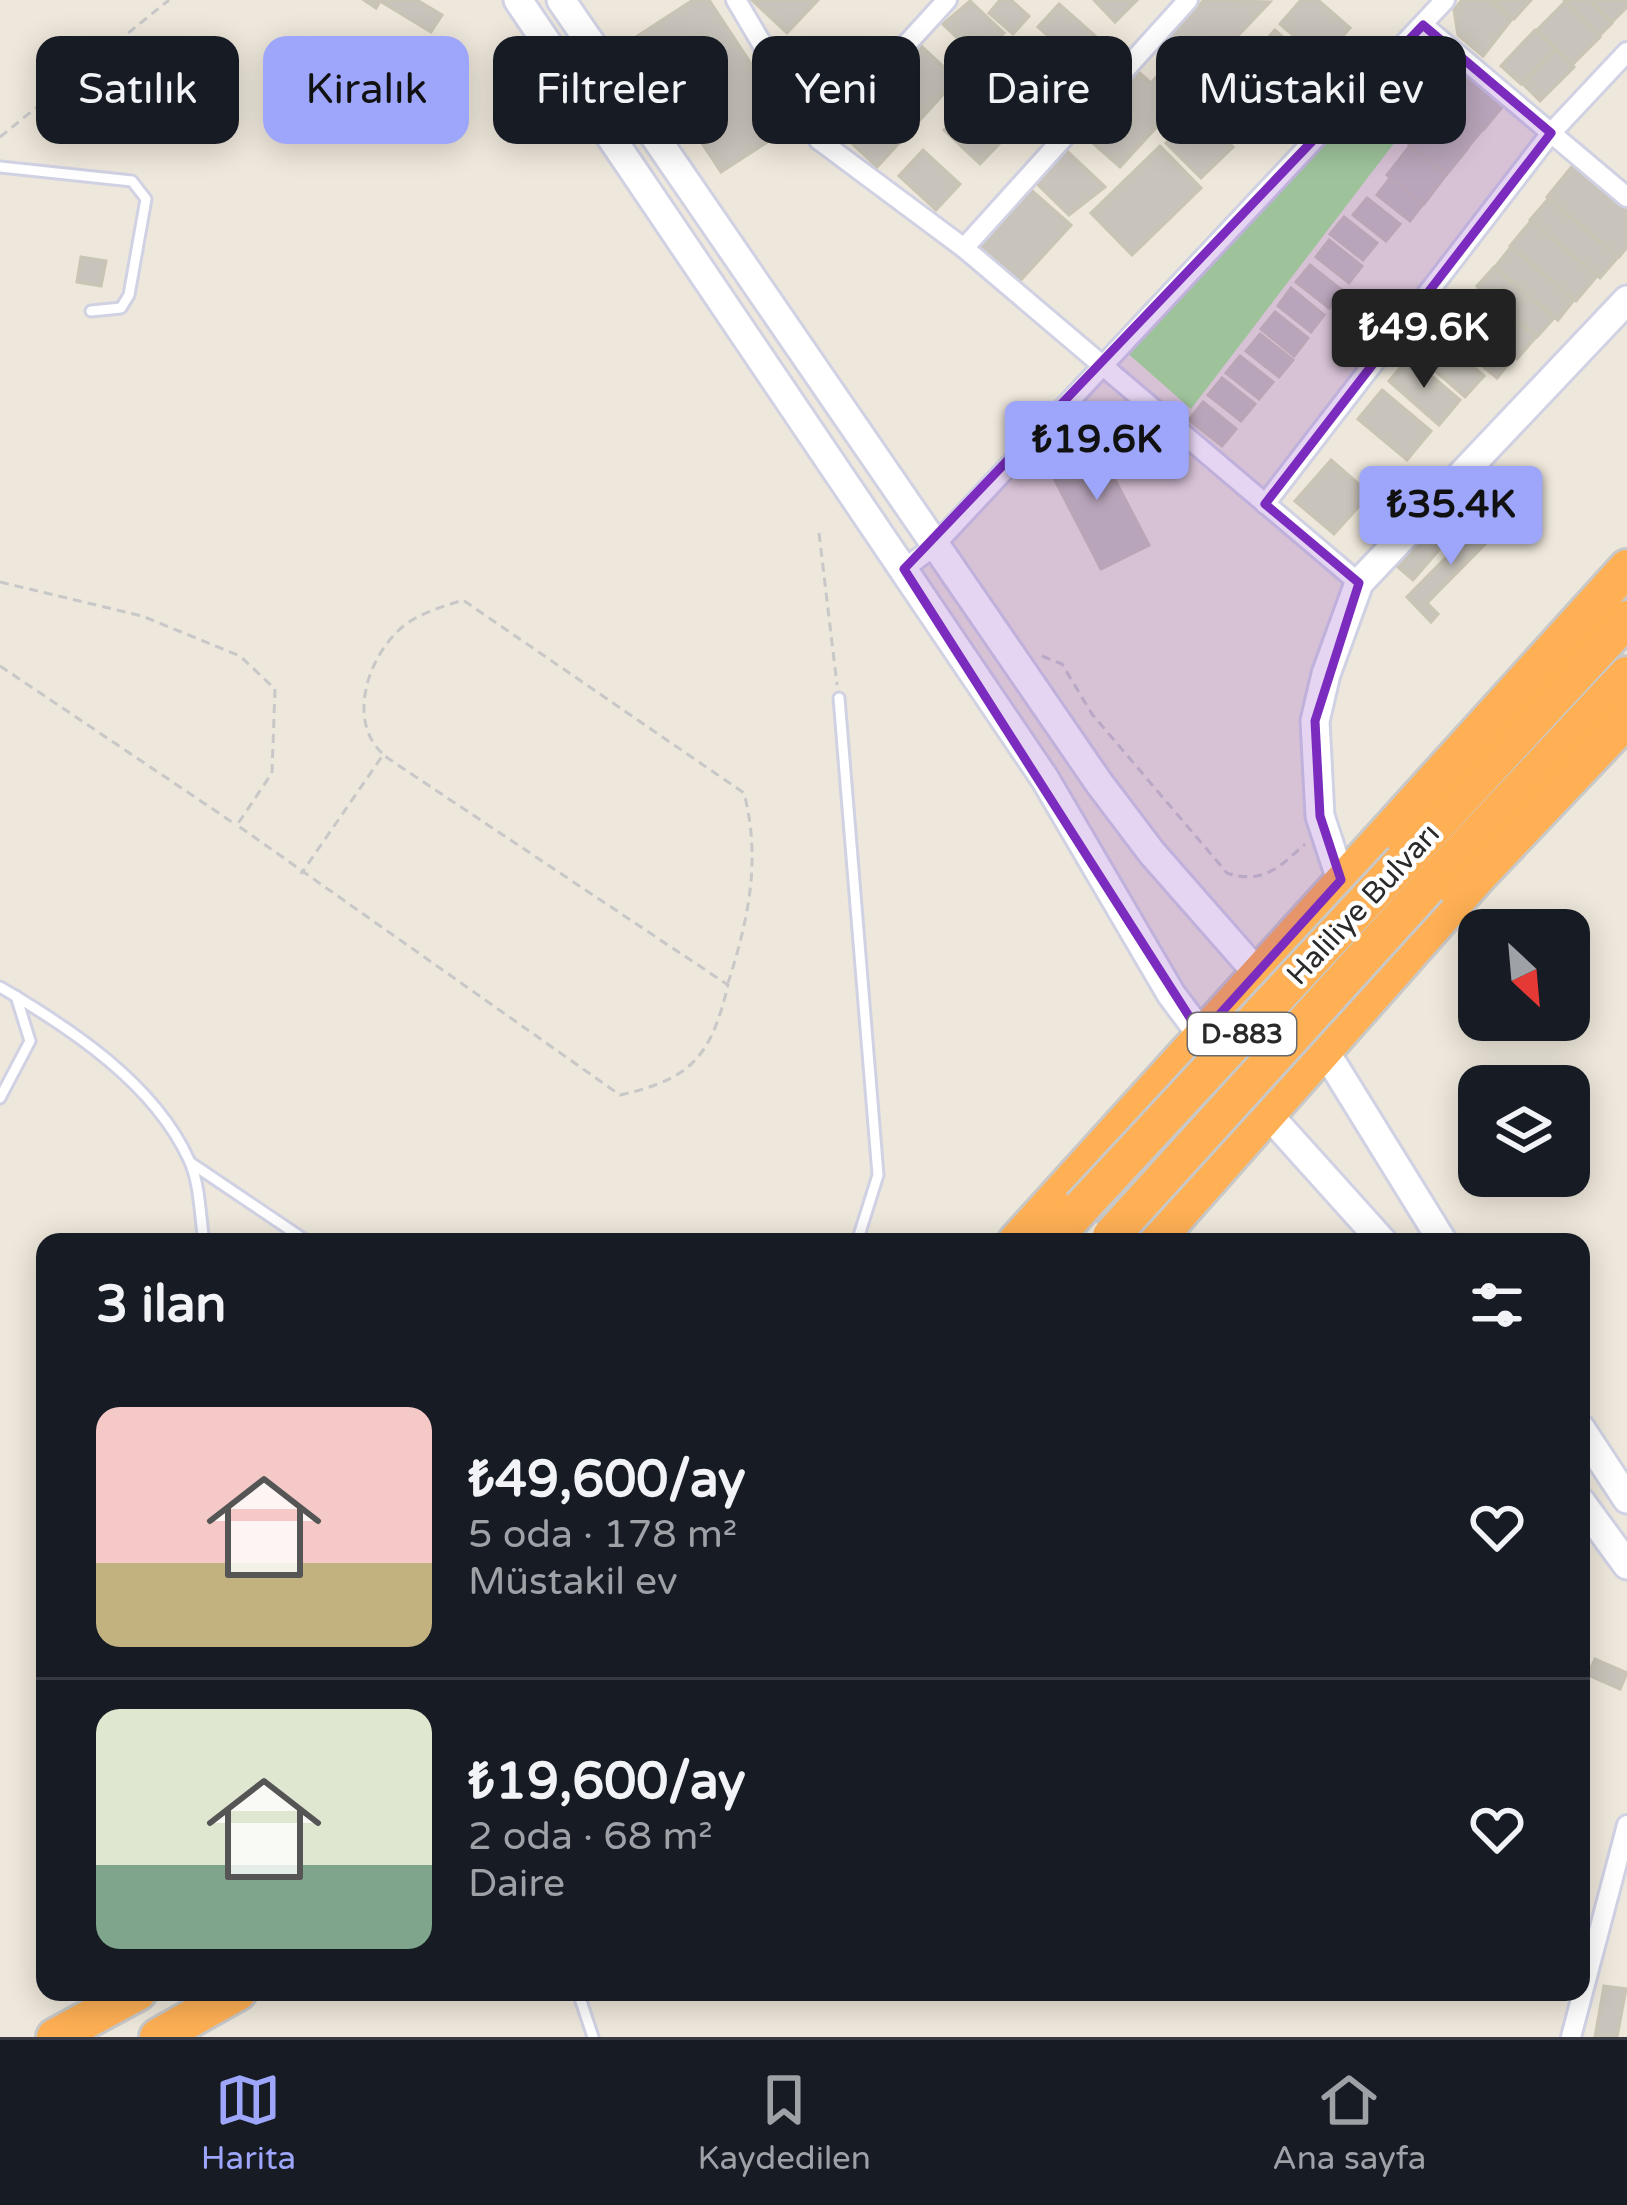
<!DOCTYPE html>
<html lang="tr">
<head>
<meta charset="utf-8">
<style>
	:root { --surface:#171b24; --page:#242831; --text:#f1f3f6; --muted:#9ea1a6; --line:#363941; --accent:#9da6fa }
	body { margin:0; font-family:"Varela Round",sans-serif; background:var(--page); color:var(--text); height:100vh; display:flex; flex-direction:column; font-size:45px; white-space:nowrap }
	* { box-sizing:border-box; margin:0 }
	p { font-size:39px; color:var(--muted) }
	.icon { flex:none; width:66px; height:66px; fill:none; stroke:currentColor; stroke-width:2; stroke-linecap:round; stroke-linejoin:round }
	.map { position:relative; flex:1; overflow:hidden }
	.drawer { position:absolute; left:36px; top:1233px; width:1554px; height:768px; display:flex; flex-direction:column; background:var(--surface); border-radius:24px; box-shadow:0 6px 30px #0003 }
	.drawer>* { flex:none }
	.hud { position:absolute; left:36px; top:36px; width:1557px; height:108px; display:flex; gap:24px }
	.needle { width:78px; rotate:154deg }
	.controls { position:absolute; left:1458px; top:909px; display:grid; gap:24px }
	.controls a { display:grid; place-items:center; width:132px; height:132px; border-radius:24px; background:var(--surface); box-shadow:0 6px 30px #0003; font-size:60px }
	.price { position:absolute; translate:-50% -102px; padding:0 27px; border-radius:12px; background:var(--accent); color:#111; font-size:39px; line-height:78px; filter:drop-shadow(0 3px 6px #0008) }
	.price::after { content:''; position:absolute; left:50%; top:72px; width:36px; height:27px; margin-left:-18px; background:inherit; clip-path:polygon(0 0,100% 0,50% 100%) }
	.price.on { background:#222; color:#fff }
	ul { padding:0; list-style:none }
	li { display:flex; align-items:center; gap:36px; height:300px; padding:0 60px }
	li+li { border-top:3px solid var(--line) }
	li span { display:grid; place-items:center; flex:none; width:336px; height:240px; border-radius:24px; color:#555 }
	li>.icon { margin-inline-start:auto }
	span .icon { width:144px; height:144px; fill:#fffc; stroke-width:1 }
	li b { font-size:51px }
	h2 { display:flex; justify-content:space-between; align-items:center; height:144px; padding:0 60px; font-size:51px }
	.tag { padding:0 42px; border-radius:24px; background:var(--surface); box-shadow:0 6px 30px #0003; font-size:42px; line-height:108px }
	.tag.on { background:var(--accent); color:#111 }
	.tab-bar { display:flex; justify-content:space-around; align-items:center; height:168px; border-top:3px solid var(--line); background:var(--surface); font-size:33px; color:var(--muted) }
	.tab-bar a { display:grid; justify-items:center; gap:6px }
	.tab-bar .on { color:var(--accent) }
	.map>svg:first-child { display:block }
</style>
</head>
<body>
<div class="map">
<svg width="1627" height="2037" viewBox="0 0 1627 2037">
	<rect width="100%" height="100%" fill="#eee7db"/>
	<path fill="#a7e993" d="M1417,44L1450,70L1191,409L1124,350Z"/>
	<g fill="#c9c4bb" stroke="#c9c4b4" stroke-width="3">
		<path d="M364,0H417L442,15L431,32L380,1L376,8Z"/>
		<path d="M693,0H709L792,126L721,172L633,39Z"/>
		<path d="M752,0H818L787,33Z"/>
		<path d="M1000,0H1011L1029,16L1013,34L989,13Z"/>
		<path d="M1094,0H1137L1115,22Z"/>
		<path d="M1204,0L1270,2L1194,82L1158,48Z"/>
		<path d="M1301,0H1318L1350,28L1322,60L1280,24Z"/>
		<path d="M1462,0H1489L1512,19L1483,56L1458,35L1454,10Z"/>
		<path d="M1492,0H1531L1514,19Z"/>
		<path d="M1564,0H1589L1612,23L1599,36Z"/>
		<path d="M1590,0H1627V7L1612,22Z"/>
		<path d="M970,1L1004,33L979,59L943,24Z"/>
		<path d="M1565,2L1600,37L1572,65L1537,30Z"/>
		<path d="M1059,4L1101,41L1080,64L1038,27Z"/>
		<path d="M1275,30L1312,64L1250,133L1212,100Z"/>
		<path d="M1535,30L1555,49L1521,84L1501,66Z"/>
		<path d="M919,44L957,79L877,167L839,131Z"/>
		<path d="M1023,46L1059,81L980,164L944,130Z"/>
		<path d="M1556,50L1574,67L1540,101L1523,84Z"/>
		<path d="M1135,69L1151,83L1159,74L1184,97L1120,167L1079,131Z"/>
		<path d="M1468,76L1503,106L1484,129L1449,99Z"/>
		<path d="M1449,102L1483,129L1468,147L1434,120Z"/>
		<path d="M1198,112L1233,147L1201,178L1166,143Z"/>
		<path d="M1430,119L1468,148L1447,174L1409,145Z"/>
		<path d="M1160,146L1201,188L1132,255L1091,213Z"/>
		<path d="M1409,147L1446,175L1424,204L1387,175Z"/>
		<path d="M1065,149L1105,187L1069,215L1034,181Z"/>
		<path d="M923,150L960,184L936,210L899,176Z"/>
		<path d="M1573,165L1627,210V247L1619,257L1547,197Z"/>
		<path d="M1390,178L1423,204L1410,221L1377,195Z"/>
		<path d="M1028,187L1071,225L1019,282L977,243Z"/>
		<path d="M1367,198L1400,224L1386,241L1353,215Z"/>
		<path d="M1548,199L1618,257L1600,278L1530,220Z"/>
		<path d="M1344,217L1377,243L1363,260L1330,234Z"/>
		<path d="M1531,221L1597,276L1576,301L1510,246Z"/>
		<path d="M1329,240L1362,266L1349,283L1316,257Z"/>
		<path d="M1511,247L1574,300L1558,320L1495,267Z"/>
		<path d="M81,257L106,261L101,286L77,282Z"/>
		<path d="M1310,265L1343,291L1329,308L1296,282Z"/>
		<path d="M1494,267L1554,318L1537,337L1477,286Z"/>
		<path d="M1291,288L1324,315L1311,332L1278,306Z"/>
		<path d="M1479,288L1536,337L1517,359L1461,310Z"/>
		<path d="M1275,312L1308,338L1294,356L1261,329Z"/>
		<path d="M1460,312L1514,357L1497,378L1443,333Z"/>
		<path d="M1433,332L1484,376L1465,397L1415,353Z"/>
		<path d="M1260,334L1293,360L1279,377L1246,351Z"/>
		<path d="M1240,356L1273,382L1259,399L1226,373Z"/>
		<path d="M1409,357L1460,400L1439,425L1389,381Z"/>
		<path d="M1222,378L1255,404L1241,421L1208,395Z"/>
		<path d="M1382,390L1431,431L1407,460L1358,419Z"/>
		<path d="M1203,402L1236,429L1222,446L1189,420Z"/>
		<path d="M1092,436L1149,545L1101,569L1045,461Z"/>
		<path d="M1331,460L1370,494L1334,534L1295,501Z"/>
		<path d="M1485,518L1498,531L1427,603L1438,614L1431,622L1407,597Z"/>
		<path d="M1430,530L1445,543L1413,580L1398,567Z"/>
		<path d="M1595,1659L1627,1673L1620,1689L1588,1675Z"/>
		<path d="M1604,1986L1626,1989L1617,2037H1595Z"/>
	</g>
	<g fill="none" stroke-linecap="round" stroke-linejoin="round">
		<g stroke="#d0d2e4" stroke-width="15">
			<g id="lane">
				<path d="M0,167L132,181L146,199L129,295L121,308L91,311"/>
				<path d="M839,698L878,1175L857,1242"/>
				<path d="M0,987C70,1028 154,1083 189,1160C200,1183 200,1217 204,1242"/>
				<path d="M0,1098L30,1041L16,996"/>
				<path d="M191,1163L308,1242"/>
				<path d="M578,1992L593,2037"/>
			</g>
		</g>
		<g stroke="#d0d2e4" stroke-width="24">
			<g id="street">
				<path d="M736,0L819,140L964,248L1359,583"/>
				<path d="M1423,25L1627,197"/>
				<path d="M819,140L947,0"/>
				<path d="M964,248L1188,0"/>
				<path d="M1265,504L1551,133L1627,52"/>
				<path d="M904,569L933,547L1445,0"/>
				<path d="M1571,2037L1627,1825"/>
			</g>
		</g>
		<g stroke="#d0d2e4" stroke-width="33">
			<g id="secondary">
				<path d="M518,0L1045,779L1171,994L1213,1050"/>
				<path d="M561,0L1099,783L1152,853L1323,1048L1443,1242"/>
				<path d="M1341,880L1320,816L1315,721L1326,674L1359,583L1627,300"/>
				<path d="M1257,1102L1383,1242"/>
				<path d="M1581,1429L1627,1499"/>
				<path d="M1581,1502L1627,1565"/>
			</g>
		</g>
		<g stroke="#c8c8c8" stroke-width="42">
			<g id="highway">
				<path d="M1403,861L1627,619"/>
				<path d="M1428,887L1627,675"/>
				<path d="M1016,1242L1627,568"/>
				<path d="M1050,1242L1081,1208"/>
				<path d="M1154,1242L1477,877L1627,719"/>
				<path d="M55,2037L138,1992"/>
				<path d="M158,2037L238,1992"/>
			</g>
		</g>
		<g stroke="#c8c8c8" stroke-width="3" stroke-dasharray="9 6" stroke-linecap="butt">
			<path d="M0,137L169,0"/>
			<path d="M819,533L837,685"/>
			<path d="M0,582L142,616L240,656L275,689L272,773L237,825L620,1095C692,1079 711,1056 728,985L383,755L301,874"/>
			<path d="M1042,656L1062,664L1092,714L1227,873C1262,885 1280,867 1305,844"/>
			<path d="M0,666L235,824"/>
			<path d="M382,753C349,722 366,664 395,634C412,615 439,608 463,600L744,793C761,859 749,918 728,983"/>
		</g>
		<use href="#lane" stroke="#fff" stroke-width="9"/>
		<use href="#street" stroke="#fff" stroke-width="18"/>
		<use href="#secondary" stroke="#fff" stroke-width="27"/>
		<use href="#highway" stroke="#ffb054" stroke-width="36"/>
		<g stroke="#c8c8c8" stroke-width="42" stroke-linecap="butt">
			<g id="highway-bridge">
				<path d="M1081,1208L1403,861"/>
				<path d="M1111,1236L1428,887"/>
			</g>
		</g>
		<use href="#highway-bridge" stroke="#ffb054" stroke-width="36"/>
	</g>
	<path fill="#7b2cbf" fill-opacity="0.2" stroke="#7b2cbf" stroke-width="9" stroke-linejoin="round" d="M1423,25L1551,133L1265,504L1359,583L1315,721L1320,816L1341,880L1201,1035L904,569Z"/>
	<g text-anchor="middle" stroke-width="9" stroke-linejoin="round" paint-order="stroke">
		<rect fill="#fff" stroke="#6a6a6a" stroke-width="3" x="1188" y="1013" width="108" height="42" rx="9"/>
		<g font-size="27" font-weight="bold" fill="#2a2a2a">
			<text x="1242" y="1043">D-883</text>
		</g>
		<g font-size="30" fill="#2a2a2a" stroke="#fff">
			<text transform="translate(1363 904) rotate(-47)" y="10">Haliliye Bulvarı</text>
		</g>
	</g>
</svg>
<div class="controls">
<a><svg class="needle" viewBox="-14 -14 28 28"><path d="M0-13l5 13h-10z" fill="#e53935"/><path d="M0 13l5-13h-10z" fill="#9ea1a6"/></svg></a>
<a><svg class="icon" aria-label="layers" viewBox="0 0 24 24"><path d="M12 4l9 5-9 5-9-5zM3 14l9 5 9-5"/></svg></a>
</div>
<b class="price on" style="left:1424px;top:391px">₺49.6K</b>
<b class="price" style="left:1097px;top:503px">₺19.6K</b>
<b class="price" style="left:1451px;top:568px">₺35.4K</b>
<div class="hud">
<a class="tag">Satılık</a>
<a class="tag on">Kiralık</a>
<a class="tag">Filtreler</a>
<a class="tag">Yeni</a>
<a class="tag">Daire</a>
<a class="tag">Müstakil ev</a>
</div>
<section class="drawer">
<h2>3 ilan<svg class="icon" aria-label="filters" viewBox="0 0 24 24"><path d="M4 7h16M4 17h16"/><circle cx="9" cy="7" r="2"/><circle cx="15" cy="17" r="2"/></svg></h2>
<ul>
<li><span style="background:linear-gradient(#f6c9c9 65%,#c2b280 0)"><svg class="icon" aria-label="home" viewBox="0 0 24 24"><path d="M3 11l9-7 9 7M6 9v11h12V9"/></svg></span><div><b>₺49,600/ay</b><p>5 oda · 178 m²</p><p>Müstakil ev</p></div><svg class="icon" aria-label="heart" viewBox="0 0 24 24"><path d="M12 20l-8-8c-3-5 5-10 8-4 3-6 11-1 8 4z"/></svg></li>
<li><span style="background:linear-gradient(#dfe7d0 65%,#7fa58c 0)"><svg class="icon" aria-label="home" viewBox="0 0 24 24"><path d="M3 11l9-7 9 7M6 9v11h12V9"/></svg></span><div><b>₺19,600/ay</b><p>2 oda · 68 m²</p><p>Daire</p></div><svg class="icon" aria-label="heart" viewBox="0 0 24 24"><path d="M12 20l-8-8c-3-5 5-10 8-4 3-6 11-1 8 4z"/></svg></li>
</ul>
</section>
</div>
<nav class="tab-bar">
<a class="on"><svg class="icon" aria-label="map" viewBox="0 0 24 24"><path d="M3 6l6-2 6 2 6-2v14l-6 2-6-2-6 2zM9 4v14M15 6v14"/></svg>Harita</a>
<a><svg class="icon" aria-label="saved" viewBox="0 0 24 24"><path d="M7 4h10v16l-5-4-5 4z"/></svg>Kaydedilen</a>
<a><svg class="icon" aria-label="home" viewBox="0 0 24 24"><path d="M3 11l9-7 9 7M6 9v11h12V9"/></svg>Ana sayfa</a>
</nav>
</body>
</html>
